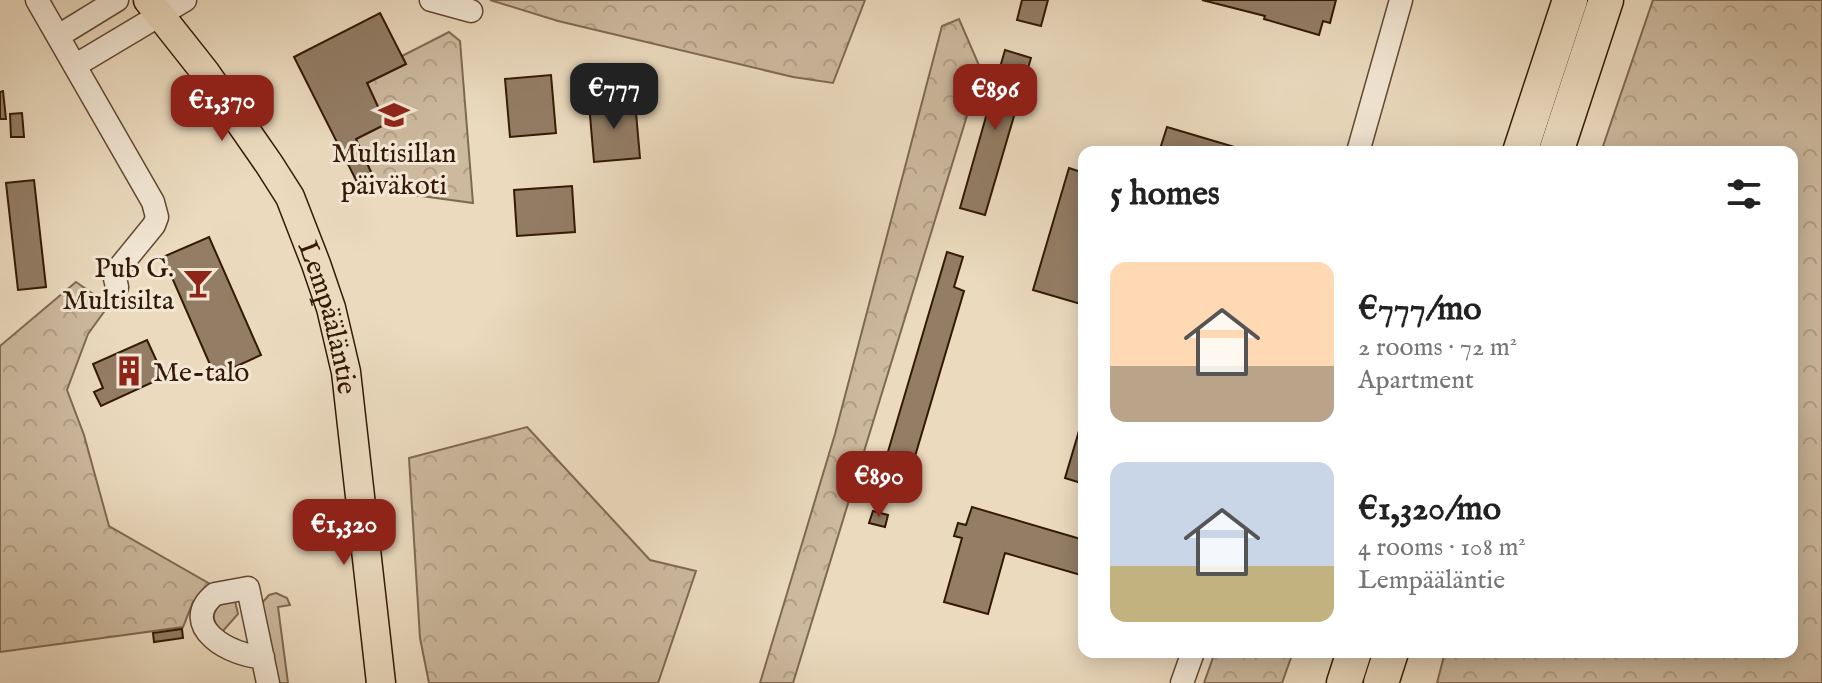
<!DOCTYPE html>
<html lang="en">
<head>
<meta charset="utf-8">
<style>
	:root { --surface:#fff; --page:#f6f6f6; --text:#222; --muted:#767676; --accent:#8f2418 }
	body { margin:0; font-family:"IM FELL English",serif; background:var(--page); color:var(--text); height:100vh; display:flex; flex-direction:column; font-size:30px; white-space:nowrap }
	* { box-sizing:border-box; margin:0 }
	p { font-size:26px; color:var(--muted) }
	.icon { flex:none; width:44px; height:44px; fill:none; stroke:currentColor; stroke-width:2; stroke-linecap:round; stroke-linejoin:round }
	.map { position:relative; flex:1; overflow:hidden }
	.side { position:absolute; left:1078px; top:146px; width:720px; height:512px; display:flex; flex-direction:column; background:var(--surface); border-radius:16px; box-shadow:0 4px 20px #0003 }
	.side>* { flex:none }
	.price { position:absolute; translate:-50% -68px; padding:0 18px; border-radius:16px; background:var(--accent); color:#fff; font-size:26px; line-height:52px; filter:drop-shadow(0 2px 4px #0008) }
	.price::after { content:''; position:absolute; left:50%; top:48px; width:24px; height:18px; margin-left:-12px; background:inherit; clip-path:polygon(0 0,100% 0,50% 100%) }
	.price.active { background:#222; color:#fff }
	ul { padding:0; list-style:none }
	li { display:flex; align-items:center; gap:24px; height:200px; padding:0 32px }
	li span { display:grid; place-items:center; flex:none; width:224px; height:160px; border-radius:16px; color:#555 }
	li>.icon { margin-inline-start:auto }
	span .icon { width:96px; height:96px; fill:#fffc; stroke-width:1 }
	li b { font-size:34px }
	h2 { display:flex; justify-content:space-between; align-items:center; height:96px; padding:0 32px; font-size:34px }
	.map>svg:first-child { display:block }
</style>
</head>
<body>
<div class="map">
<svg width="1822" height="683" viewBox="0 0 1822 683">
	<defs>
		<pattern id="forest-crowns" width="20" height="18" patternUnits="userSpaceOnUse" patternTransform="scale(2)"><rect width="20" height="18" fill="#ccb99e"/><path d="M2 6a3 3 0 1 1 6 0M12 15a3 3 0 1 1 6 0" fill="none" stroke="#b09e86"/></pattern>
	</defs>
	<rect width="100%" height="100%" fill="#ebdabe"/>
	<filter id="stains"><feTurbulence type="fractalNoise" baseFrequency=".0025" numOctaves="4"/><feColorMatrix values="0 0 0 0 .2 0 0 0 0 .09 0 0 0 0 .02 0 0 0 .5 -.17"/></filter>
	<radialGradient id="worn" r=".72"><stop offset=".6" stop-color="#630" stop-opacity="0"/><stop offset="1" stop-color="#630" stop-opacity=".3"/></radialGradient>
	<g fill="#ccb99e" stroke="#806951" stroke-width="2">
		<path d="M276,593L287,598L290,605L278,607L288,683H277L261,604L269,595Z"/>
		<path d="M235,601L238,614L222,632C214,623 210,616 219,605Z"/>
	</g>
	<g fill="url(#forest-crowns)" stroke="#806951" stroke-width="2">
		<path d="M490,0H865L833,83L793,77L558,21Z"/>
		<path d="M1653,0H1822V683H1437L1445,652H1792V152H1601Z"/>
		<path d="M959,19L981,70L793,683H760L835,434L942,26Z"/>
		<path d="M449,32L460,41L473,203L385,191L375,181L356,139L386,124L367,83L406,64L402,56Z"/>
		<path d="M76,282L109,305L88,334L67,390L84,435L109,526L210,584L193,602L183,627L0,652V346Z"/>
		<path d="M527,427L650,560L696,571L658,683H429L420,638L409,458Z"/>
		<path d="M1215,652H1293L1282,683H1204Z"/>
	</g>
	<g fill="#937d65" stroke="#341904" stroke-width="2">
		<path d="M1022,0H1048L1041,26L1017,20Z"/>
		<path d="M1202,0H1336L1330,23L1323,21L1319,35L1264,19L1265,16Z"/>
		<path d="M380,13L406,64L367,83L386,124L356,139L375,181L360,188L294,57Z"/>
		<path d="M1005,50L1031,58L985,215L960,208Z"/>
		<path d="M551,75L556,133L510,137L505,79Z"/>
		<path d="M3,91L6,119H0V92Z"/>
		<path d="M635,101L640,158L594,162L589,104Z"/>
		<path d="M22,113L24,137H11L10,114Z"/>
		<path d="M1167,127L1241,149L1240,152H1159Z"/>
		<path d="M1069,168L1084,173V305L1033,290Z"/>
		<path d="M34,180L46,287L18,290L6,183Z"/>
		<path d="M572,186L575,232L517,236L514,190Z"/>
		<path d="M209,237L261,355L215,376L163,257Z"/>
		<path d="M947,252L963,257L954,287L964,291L905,490L879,482Z"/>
		<path d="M147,340L164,377L101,406L94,392L103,388L93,364Z"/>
		<path d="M1084,414V484L1065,478Z"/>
		<path d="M972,507L1084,540V576L1005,553L988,614L944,602L962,538L954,536L958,523L966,525Z"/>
		<path d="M873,511L888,515L885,527L869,523Z"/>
		<path d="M182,629L183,638L154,642L153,633Z"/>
	</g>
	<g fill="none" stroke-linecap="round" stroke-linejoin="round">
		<g stroke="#624932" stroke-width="25">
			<g id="minor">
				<path d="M37,0L153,202L157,217L154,225L114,274L117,287"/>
				<path d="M431,0L471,11"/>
				<path d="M60,35L117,0"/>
				<path d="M76,65L185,0"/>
				<path d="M1358,152L1401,0"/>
				<path d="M263,657C232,657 176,626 215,594L248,588L268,683"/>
				<path d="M1182,683L1193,652"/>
			</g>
		</g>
		<g stroke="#341904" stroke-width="31">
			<g id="major">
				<path id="s1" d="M148,0L205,72L269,164L290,197L316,264L331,308L346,372L381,683"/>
			</g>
		</g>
		<g stroke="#341904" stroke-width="37">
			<g id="highway">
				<path d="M1520,152L1570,0"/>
				<path d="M1556,152L1606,0"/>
				<path d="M1344,683L1354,652"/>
				<path d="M1381,683L1391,652"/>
			</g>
		</g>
		<use href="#minor" stroke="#f2e7d5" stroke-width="22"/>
		<use href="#major" stroke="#ebdabe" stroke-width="28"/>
		<use href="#highway" stroke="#ebdabe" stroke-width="34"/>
	</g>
	<defs>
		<g id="school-bare" transform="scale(2.4)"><path d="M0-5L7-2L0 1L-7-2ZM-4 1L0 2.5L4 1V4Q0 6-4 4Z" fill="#8f2418" stroke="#f2e7d5" stroke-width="2.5" paint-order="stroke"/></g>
		<g id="bar-bare" transform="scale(2.4)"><path d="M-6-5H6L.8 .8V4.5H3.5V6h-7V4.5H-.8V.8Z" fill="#8f2418" stroke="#f2e7d5" stroke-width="2.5" paint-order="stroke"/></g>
		<g id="building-bare" transform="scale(2.4)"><path d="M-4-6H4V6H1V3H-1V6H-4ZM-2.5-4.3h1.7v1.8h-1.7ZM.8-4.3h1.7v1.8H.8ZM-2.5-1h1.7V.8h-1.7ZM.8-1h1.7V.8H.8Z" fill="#8f2418" stroke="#f2e7d5" stroke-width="2.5" paint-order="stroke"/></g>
	</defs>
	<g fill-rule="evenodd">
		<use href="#school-bare" x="394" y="115"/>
		<use href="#bar-bare" x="198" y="283"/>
		<use href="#building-bare" x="129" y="371"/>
	</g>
	<g text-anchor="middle" stroke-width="6" stroke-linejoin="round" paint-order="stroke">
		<g font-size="28" fill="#341904" stroke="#f2e7d5">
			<text x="394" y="162">Multisillan<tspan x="394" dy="32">päiväkoti</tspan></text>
			<text x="174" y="277" text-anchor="end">Pub G.<tspan x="174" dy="32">Multisilta</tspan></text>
			<text x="153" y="381" text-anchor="start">Me-talo</text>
		</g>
		<g font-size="28" fill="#341904" stroke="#f2e7d5">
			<text dy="10" stroke="none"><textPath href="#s1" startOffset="370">Lempääläntie</textPath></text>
		</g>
	</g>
	<rect width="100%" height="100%" filter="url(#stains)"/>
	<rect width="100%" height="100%" fill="url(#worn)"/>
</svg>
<b class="price active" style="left:614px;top:131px">€777</b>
<b class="price" style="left:995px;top:132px">€896</b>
<b class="price" style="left:222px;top:143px">€1,370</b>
<b class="price" style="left:879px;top:519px">€890</b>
<b class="price" style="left:344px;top:567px">€1,320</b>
<section class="side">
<h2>5 homes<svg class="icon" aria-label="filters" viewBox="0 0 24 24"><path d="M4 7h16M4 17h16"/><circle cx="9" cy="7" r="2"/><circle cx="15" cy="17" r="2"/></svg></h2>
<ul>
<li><span style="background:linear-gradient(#ffd9b3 65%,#b9a48a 0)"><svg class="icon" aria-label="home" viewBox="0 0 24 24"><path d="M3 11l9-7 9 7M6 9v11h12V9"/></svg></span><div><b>€777/mo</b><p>2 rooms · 72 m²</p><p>Apartment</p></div></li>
<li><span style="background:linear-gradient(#c9d6e8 65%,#c2b280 0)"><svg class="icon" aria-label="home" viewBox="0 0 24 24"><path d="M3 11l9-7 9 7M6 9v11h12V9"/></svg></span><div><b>€1,320/mo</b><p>4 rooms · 108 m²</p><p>Lempääläntie</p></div></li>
</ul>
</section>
</div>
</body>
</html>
